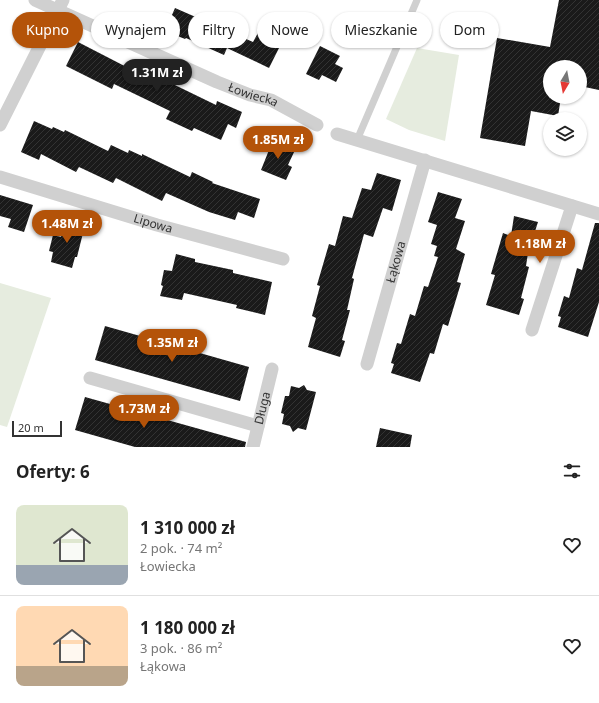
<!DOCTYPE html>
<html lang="pl">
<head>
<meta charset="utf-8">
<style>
	:root { --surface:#fff; --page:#f2f2f2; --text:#222; --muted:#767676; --line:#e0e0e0; --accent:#b45309 }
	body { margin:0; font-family:"Noto Sans",sans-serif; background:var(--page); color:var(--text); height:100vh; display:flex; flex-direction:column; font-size:15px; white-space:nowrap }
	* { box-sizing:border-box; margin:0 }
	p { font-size:13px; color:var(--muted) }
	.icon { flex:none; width:22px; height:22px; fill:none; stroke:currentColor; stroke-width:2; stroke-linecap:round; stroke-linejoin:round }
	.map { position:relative; height:447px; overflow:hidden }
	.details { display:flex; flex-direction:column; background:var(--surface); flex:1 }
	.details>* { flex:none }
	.hud { position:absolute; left:12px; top:12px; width:575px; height:36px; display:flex; gap:8px }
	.needle { width:26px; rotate:190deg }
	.fabs { position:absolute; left:543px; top:60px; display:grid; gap:8px }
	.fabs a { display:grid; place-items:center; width:44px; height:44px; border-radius:50%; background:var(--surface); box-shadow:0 1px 3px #0004; font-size:20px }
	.scale { position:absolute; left:12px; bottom:10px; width:50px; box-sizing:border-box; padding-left:4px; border:2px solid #333; border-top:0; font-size:11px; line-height:14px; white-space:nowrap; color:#333; -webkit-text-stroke:3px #fff; paint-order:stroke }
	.price { position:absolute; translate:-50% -34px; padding:0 9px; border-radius:14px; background:var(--accent); color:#fff; font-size:13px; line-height:26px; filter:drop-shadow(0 1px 2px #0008) }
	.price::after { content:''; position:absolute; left:50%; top:24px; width:12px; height:9px; margin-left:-6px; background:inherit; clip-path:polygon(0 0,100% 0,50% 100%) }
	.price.active { background:#222; color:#fff }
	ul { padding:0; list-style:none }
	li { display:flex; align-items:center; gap:12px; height:100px; padding:0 16px }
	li+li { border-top:1px solid var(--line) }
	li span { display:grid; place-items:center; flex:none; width:112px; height:80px; border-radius:8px; color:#555 }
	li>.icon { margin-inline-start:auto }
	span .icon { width:48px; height:48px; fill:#fffc; stroke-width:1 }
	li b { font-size:17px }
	h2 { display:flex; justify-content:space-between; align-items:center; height:48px; padding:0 16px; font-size:17px }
	.pill { padding:0 14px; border-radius:18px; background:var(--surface); box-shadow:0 1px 3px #0004; font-size:14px; line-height:36px }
	.pill.active { background:var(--accent); color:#fff }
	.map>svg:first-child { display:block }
</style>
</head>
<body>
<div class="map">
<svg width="599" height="447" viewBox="0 0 599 447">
	<defs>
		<pattern id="building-hatch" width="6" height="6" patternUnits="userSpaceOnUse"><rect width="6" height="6" fill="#1a1a1a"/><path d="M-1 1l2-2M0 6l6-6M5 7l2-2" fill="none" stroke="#333"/></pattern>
	</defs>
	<rect width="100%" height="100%" fill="#fff"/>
	<g fill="#e6ecdf">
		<path d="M417,48L459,55L445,141L409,130L386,119Z"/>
		<path d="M0,283L51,298L7,427L0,425Z"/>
	</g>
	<g fill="url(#building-hatch)">
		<path d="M559,0H599V90L580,86V67H550V97H561L558,116L531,111L525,146L480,138L497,38L550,47Z"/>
		<path d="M175,8L253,42L259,31L282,42L269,68L227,48L224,55L186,38L185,39L165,31Z"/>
		<path d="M78,42L142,75L144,70L216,105L217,101L242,112L236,128L228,124L221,140L194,128L192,131L166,119L170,111L114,84L112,89L66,66Z"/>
		<path d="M320,46L340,56L335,64L343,68L336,82L322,75L319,80L306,74Z"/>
		<path d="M34,121L52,129L53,127L64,132L65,130L108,151L111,145L128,153L129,150L142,156V154L190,177L192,172L213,182L212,183L260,199L254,218L238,212L235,220L209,212L166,193L162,201L116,178L113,183L79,167L76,172L41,154L39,160L21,152Z"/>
		<path d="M273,140L295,150L288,165L292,167L286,180L261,170Z"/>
		<path d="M377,173L401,180L392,211L383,208L373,237L364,234L352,278L354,279L347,310H350L342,340L345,341L340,357L308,347L316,318L312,316L320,286L317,285L329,244L335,246L343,216L352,218L362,188L371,190Z"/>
		<path d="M438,192L462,199L455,218L465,221L456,249L465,254L457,282L461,283L448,326L443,324L434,354L430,353L420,382L391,373L394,364L391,363L397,343L401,344L410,314L415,316L424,286L428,287L438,257L434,256L437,246L431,244L437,225L428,222Z"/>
		<path d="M0,195L33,205L24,232L8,227L11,219L0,216Z"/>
		<path d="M514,216L538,222L528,253L526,266L529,267L521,298L524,299L519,315L486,305L495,275L491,274L503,233L511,236Z"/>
		<path d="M66,220L85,225L77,257H75L72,268L51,262L53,252L49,251L53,235L61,237Z"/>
		<path d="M595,223H599V302L588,337L558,327L561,317L558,316L564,296L569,298L577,268L582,270Z"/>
		<path d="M176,254L195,259V262L233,270V273L272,282L265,315L236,308L237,305L184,293L182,300L160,296L163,286L161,285L164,270L172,271Z"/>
		<path d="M105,326L249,367L240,401L95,360Z"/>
		<path d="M304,385L307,390L316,392L306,430L298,428L293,432L290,426L282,424L284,414L281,413L285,396H289L291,386L299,388Z"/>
		<path d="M85,397L246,442L245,447H135L75,430Z"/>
		<path d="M380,428L412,435L410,447H376Z"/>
	</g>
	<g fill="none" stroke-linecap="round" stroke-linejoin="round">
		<path stroke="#d0d0d0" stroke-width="7" d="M357,140L417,0"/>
		<g stroke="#d0d0d0" stroke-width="13">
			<path id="s1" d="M35,0L217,82L250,95L271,100L317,125"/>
			<path d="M0,125L63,0"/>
			<path d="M337,134L599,214"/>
			<path id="s2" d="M0,177L157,225L283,259"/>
			<path d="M532,330L572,206"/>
			<path id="s3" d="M367,364L425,160"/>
			<path d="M90,378L258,426"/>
			<path id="s4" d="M253,447L272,369"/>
		</g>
	</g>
	<g text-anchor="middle" stroke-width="4" stroke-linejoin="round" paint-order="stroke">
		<g font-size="12" fill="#333" stroke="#fff">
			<text dy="4" stroke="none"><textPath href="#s1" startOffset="238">Łowiecka</textPath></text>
			<text dy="4" stroke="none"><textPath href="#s2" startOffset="160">Lipowa</textPath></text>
			<text dy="4" stroke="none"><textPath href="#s3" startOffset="106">Łąkowa</textPath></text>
			<text dy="4" stroke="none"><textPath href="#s4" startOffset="40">Długa</textPath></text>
		</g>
	</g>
</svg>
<div class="fabs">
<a><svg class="needle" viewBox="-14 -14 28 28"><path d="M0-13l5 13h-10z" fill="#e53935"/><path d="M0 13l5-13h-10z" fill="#767676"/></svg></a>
<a><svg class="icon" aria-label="layers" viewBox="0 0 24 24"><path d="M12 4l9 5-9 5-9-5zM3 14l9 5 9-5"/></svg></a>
</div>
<div class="scale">20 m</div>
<b class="price active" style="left:157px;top:93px">1.31M zł</b>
<b class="price" style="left:278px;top:160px">1.85M zł</b>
<b class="price" style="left:67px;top:244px">1.48M zł</b>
<b class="price" style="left:540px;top:264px">1.18M zł</b>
<b class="price" style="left:172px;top:363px">1.35M zł</b>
<b class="price" style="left:144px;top:429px">1.73M zł</b>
<div class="hud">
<a class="pill active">Kupno</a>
<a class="pill">Wynajem</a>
<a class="pill">Filtry</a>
<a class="pill">Nowe</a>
<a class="pill">Mieszkanie</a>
<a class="pill">Dom</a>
</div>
</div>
<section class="details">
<h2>Oferty: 6<svg class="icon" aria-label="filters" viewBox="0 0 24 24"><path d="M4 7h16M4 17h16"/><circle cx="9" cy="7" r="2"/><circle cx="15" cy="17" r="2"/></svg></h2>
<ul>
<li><span style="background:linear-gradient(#dfe7d0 75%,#9aa5b1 0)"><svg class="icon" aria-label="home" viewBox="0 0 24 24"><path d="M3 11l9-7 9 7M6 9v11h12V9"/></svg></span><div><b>1 310 000 zł</b><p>2 pok. · 74 m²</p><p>Łowiecka</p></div><svg class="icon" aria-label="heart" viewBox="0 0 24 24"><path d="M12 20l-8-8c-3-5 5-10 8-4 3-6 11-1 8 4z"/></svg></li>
<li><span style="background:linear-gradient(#ffd9b3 75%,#b9a48a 0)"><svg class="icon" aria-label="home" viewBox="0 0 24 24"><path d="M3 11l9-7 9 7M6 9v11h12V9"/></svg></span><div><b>1 180 000 zł</b><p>3 pok. · 86 m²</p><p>Łąkowa</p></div><svg class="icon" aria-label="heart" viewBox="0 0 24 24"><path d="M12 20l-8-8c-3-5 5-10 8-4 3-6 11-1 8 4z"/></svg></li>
</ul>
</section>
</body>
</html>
